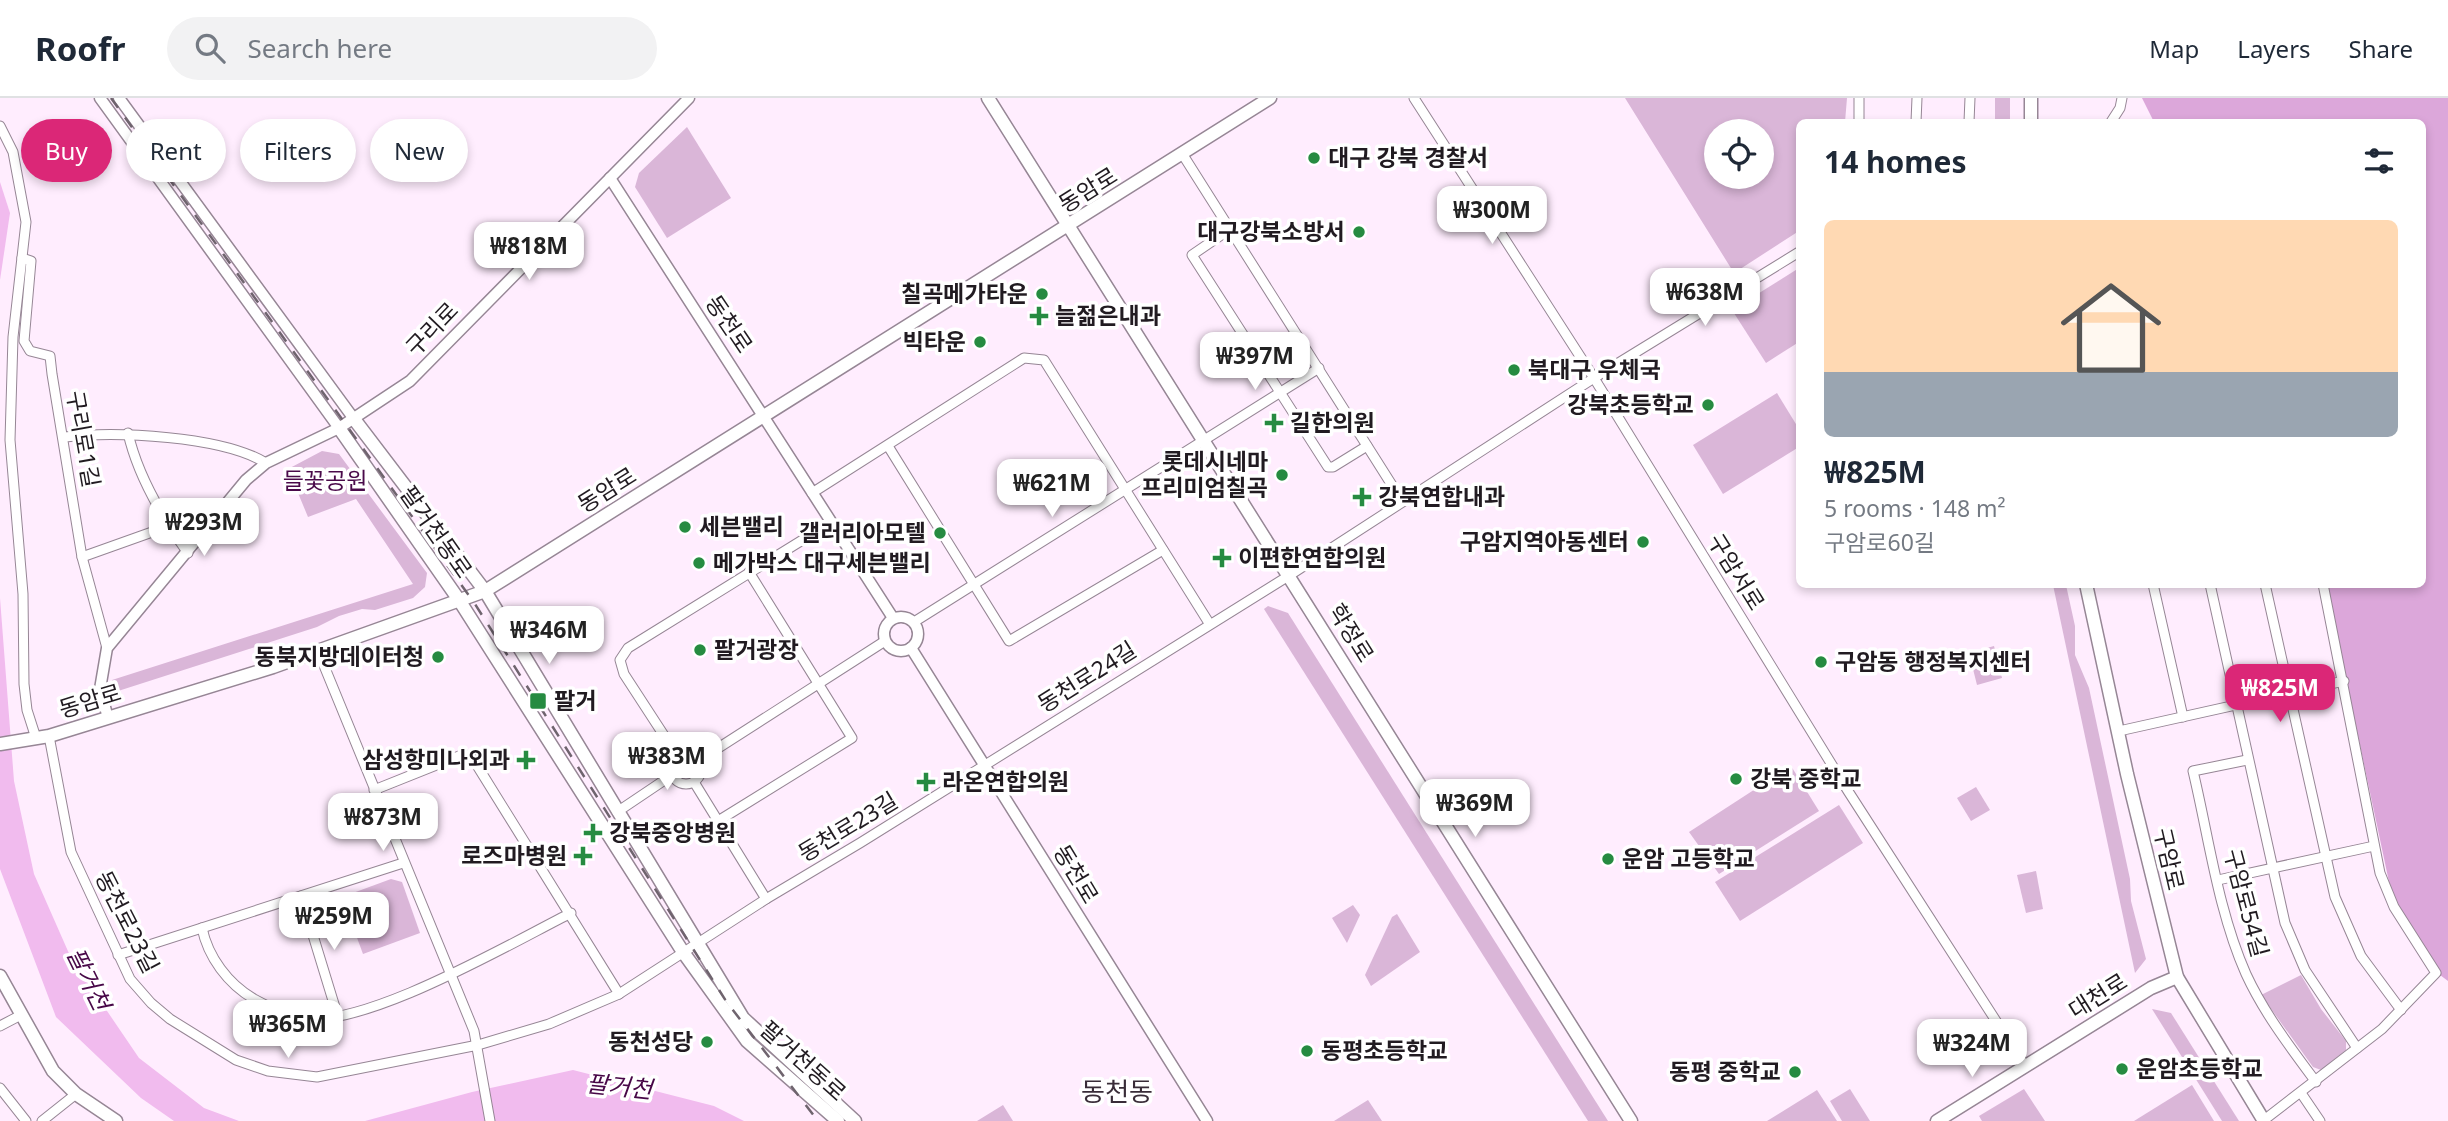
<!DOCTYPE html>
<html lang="en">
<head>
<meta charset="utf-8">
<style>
	:root { --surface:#fff; --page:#f2f2f3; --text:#1f2937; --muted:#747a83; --line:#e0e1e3; --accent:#db2777 }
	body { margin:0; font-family:"Noto Sans","Noto Sans KR",sans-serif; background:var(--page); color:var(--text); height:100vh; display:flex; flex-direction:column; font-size:26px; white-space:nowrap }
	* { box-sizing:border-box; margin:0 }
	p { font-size:23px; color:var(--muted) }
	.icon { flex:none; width:38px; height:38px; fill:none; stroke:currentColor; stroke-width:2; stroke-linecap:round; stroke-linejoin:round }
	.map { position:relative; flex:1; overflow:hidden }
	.sheet { position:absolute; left:1796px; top:21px; width:630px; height:469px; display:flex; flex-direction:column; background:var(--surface); border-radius:10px; box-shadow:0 4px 10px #0003 }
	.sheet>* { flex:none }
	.top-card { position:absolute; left:21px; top:21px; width:665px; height:63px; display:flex; gap:14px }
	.fabs { position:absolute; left:1704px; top:21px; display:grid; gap:14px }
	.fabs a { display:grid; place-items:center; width:70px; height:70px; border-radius:50%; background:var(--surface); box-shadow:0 4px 10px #0003; font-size:35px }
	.price { position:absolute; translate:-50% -60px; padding:0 16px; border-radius:14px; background:#fff; color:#222; font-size:23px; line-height:46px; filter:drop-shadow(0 2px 4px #0008) }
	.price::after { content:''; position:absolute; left:50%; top:42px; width:21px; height:16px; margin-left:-10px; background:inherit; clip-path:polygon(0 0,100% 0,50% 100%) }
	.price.current { background:var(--accent); color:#fff }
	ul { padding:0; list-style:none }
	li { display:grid; align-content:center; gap:14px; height:371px; padding:0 28px }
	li+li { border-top:2px solid var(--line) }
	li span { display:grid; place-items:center; height:217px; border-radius:10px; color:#555 }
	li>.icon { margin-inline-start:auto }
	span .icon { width:126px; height:126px; fill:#fffc; stroke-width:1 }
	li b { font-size:30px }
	h2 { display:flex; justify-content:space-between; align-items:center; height:84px; padding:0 28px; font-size:30px }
	.chip { padding:0 24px; border-radius:32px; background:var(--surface); box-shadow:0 4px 10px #0003; font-size:24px; line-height:63px }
	.chip.current { background:var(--accent); color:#fff }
	header { display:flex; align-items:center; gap:42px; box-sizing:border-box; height:98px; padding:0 35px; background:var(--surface); border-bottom:2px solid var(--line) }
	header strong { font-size:33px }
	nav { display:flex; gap:38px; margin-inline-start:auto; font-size:24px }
	.search { width:490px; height:63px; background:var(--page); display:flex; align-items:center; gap:18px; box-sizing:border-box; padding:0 24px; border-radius:38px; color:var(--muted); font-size:26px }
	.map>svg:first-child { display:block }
</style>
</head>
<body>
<header>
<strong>Roofr</strong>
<div class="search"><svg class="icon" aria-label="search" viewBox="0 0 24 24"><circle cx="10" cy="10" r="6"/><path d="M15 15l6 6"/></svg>Search here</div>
<nav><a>Map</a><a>Layers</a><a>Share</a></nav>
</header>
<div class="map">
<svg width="2448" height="1023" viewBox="0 0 2448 1023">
	<rect width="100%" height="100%" fill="#ffedfe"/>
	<g fill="#dab6d8" fill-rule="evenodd">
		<path d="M1625,0H1847L1845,24H1799V133L1734,175ZM1717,33H1762V79H1717Z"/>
		<rect x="1995" y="0" width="15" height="24"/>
		<path d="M687,29L731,100L667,140L635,89L639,75Z"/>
		<path d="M1799,170V244L1766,265L1732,212Z"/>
		<path d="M1777,295L1799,331V349L1723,396L1693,347Z"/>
		<path d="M322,353L339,356L427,475L425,489L413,500L375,512L362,511L339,518L317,529L115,594L112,582L413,486L356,401L308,419L288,371Z"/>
		<path d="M2053,487H2066L2075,528V557L2089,590L2130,781L2131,803L2146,861L2135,875Z"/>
		<path d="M1268,508L1288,515L1608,1023H1588L1264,511Z"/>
		<path d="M1994,548L2002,580L1977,587L1969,555Z"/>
		<path d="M1791,668L1819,713L1719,776L1689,734Z"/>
		<path d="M1976,689L1990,712L1971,723L1957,700Z"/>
		<path d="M1839,707L1863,745L1740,823L1715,784Z"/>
		<path d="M2036,773L2043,811L2026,815L2017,777Z"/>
		<path d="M391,781L402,784L420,835L363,856L342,799Z"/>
		<path d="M1353,807L1360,817L1347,845L1332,820Z"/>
		<path d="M1397,816L1420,854L1371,888L1365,877L1392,819Z"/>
		<path d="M2301,877L2321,911L2346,943V952L2321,972L2313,969L2261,897Z"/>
		<path d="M2152,911L2171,915L2239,1023H2222Z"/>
		<path d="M2192,987L2214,1023H2134Z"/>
		<path d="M1850,991L1870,1023H1842L1830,1003Z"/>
		<path d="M2024,991L2045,1023H1982L1979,1018Z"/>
		<path d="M1817,992L1837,1023H1767Z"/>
		<path d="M1368,1002L1382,1023H1334Z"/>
		<path d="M1003,1007L1013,1023H977Z"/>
	</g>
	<path fill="#dca7da" d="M2142,0H2448V883L2440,877L2392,798L2326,487L2422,486V24H2154Z"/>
	<g fill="#f1bbee">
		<path d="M0,84L10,115L0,182Z"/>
		<path d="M0,500L14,683L34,776L71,860L139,960L204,1010L239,1023H174L141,1000L56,919L0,771Z"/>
		<path d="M573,972L714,1008L744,1023H365L472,994Z"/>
	</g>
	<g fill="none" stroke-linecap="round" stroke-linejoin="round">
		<g stroke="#968695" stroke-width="11">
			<g id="minor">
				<path d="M1414,0L1594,280L1848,693L2025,968"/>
				<path d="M1859,24V0"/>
				<path d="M1916,24L1917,0"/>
				<path d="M1969,24L1970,0"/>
				<path d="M2111,24L2120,10L2122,0"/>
				<path d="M0,28L13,54L26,124L13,239L10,342L23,496L24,586L27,612L36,640"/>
				<path d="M1183,57L1402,403"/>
				<path d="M1230,131L1192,157L1328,369H1333L1367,348"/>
				<path d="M22,160L31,163L24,243L30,253L50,258L52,276L82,459L107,550"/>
				<path d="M128,335C138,379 162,419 188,455"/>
				<path d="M65,339C116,333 222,338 266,365"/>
				<path d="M888,348L1009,543L1163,452"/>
				<path d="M812,395L1024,260L1044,262L1209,525"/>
				<path d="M82,459L169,428"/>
				<path d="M2153,486L2183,619"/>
				<path d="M2210,486L2285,825L2305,872L2357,950"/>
				<path d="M2265,486L2335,799L2361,858L2401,912"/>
				<path d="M914,524L1319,270"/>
				<path d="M318,553L474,933L490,1023"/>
				<path d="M2119,633L2344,583"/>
				<path d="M49,638L71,754L130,881L151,905L170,921L236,962L268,973L317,979L478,947L549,926L619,896L766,801L860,745L1290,477L1594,280L1799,154"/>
				<circle cx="686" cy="671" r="15"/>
				<path d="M678,659L624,576L620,562L628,550L830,425"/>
				<path d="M2247,662L2193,673C2209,740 2218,813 2246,876C2264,915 2290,949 2316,984"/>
				<path d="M698,663L885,543"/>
				<path d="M694,684L766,801"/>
				<path d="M374,692L464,656L473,661L619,896"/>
				<path d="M617,714L672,677"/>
				<path d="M718,723L852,640L749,474"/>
				<path d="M2218,782L2374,748"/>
				<path d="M301,798L338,919"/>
				<path d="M202,830C208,859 228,886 254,901C267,908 284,917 298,920C361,933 511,845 571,815"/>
				<path d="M118,857L403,765"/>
				<path d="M0,928L21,917"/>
				<path d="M0,990L26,1023"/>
				<path d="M2301,995L2320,1023"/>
				<path d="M2264,1022L2382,931L2436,875L2394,809L2380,775L2323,486"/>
				<path d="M42,1023L76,996"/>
			</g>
		</g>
		<g stroke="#968695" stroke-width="13">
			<g id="tertiary">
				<path d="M100,0L339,330"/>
				<path d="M119,0L354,321"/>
				<path d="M610,80L893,520"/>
				<circle cx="901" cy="536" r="17"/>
				<path d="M911,550L1207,1023"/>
				<path d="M108,620L100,591L107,550L246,382L266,365L339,330L410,283L689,0"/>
			</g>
		</g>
		<g stroke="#968695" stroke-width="15">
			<g id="secondary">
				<path d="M988,0L1631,1023"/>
				<path d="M2031,24V0"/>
				<path d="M354,321L485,493L743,920L855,1023"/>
				<path d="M339,330L459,502L683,854L747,943L838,1023"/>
				<path d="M2086,486L2127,676L2177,879L2264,1023"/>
				<path d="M0,646L49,638L273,569L485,493L1270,0"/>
				<path d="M0,878L53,973L76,996L116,1023"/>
				<path d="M1937,1023L2151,890L2177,879"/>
			</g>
		</g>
		<use href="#minor" stroke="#fff" stroke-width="9"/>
		<use href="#tertiary" stroke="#fff" stroke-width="10"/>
		<use href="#secondary" stroke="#fff" stroke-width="12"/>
		<path stroke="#6f646e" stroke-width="2.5" stroke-dasharray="12 12" stroke-linecap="butt" d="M111,0L475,506L726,903L818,1023"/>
	</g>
	<g fill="#268b41" stroke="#fff" stroke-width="2.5">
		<circle cx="1314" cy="60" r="7"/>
		<circle cx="1359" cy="134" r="7"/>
		<circle cx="1042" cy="196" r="7"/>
		<path d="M1035.5 207.5h7v7h7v7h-7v7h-7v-7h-7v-7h7z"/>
		<circle cx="980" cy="244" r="7"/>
		<circle cx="1514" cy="272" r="7"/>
		<circle cx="1708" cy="307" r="7"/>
		<path d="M1270.5 314.5h7v7h7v7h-7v7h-7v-7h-7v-7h7z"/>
		<circle cx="1282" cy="377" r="7"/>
		<path d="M1358.5 388.5h7v7h7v7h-7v7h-7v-7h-7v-7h7z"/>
		<circle cx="685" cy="429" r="7"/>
		<circle cx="940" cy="435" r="7"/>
		<circle cx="1643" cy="444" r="7"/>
		<path d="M1218.5 449.5h7v7h7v7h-7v7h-7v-7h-7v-7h7z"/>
		<circle cx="699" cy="465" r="7"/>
		<circle cx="700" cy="552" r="7"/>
		<circle cx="438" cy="559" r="7"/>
		<circle cx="1821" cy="564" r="7"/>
		<rect x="529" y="594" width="18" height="18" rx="3.5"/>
		<path d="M522.5 651.5h7v7h7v7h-7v7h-7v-7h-7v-7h7z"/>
		<circle cx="1736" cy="681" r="7"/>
		<path d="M922.5 673.5h7v7h7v7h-7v7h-7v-7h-7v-7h7z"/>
		<path d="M589.5 724.5h7v7h7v7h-7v7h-7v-7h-7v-7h7z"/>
		<path d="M579.5 747.5h7v7h7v7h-7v7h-7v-7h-7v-7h7z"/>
		<circle cx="1608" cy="761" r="7"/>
		<circle cx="707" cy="944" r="7"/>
		<circle cx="1307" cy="953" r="7"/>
		<circle cx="2122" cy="971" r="7"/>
		<circle cx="1795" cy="974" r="7"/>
	</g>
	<g text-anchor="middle" stroke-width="7" stroke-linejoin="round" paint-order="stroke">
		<g font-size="23" font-weight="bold" fill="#211b21" stroke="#fff" text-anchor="start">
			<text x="1328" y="68">대구 강북 경찰서</text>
			<text x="1345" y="142" text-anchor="end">대구강북소방서</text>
			<text x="1028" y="204" text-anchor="end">칠곡메가타운</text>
			<text x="1055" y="226">늘젊은내과</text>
			<text x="966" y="252" text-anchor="end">빅타운</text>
			<text x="1528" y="280">북대구 우체국</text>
			<text x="1694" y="315" text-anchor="end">강북초등학교</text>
			<text x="1290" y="333">길한의원</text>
			<text x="1268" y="372" text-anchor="end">롯데시네마<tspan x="1268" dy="26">프리미엄칠곡</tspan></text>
			<text x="1378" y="407">강북연합내과</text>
			<text x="699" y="437">세븐밸리</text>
			<text x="926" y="443" text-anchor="end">갤러리아모텔</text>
			<text x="1629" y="452" text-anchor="end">구암지역아동센터</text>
			<text x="1238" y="468">이편한연합의원</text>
			<text x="713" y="473">메가박스 대구세븐밸리</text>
			<text x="714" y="560">팔거광장</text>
			<text x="424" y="567" text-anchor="end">동북지방데이터청</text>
			<text x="1835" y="572">구암동 행정복지센터</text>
			<text x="554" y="611">팔거</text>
			<text x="510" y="670" text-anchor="end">삼성항미나외과</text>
			<text x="1750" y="689">강북 중학교</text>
			<text x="942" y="692">라온연합의원</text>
			<text x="609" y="743">강북중앙병원</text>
			<text x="567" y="766" text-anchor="end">로즈마병원</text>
			<text x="1622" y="769">운암 고등학교</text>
			<text x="693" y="952" text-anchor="end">동천성당</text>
			<text x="1321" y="961">동평초등학교</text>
			<text x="2136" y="979">운암초등학교</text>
			<text x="1781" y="982" text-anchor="end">동평 중학교</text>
		</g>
		<g font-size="23" fill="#211b21" stroke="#fff">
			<text transform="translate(1088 92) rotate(-32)" y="8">동암로</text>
			<text transform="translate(729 226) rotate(56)" y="8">동천로</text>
			<text transform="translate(432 231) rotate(-46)" y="8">구리로</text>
			<text transform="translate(83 341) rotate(80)" y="8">구리로1길</text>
			<text transform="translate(607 392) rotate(-32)" y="8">동암로</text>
			<text transform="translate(436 434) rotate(55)" y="8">팔거천동로</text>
			<text transform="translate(1736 474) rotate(58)" y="8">구암서로</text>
			<text transform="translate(1351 535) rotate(58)" y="8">학정로</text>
			<text transform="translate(1087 579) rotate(-32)" y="8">동천로24길</text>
			<text transform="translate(90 603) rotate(-17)" y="8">동암로</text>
			<text transform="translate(848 729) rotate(-31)" y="8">동천로23길</text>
			<text transform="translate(2169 761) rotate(77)" y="8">구암로</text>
			<text transform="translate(1076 776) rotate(59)" y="8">동천로</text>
			<text transform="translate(2246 805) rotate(75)" y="8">구암로54길</text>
			<text transform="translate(127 824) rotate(63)" y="8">동천로23길</text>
			<text transform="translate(2098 898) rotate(-32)" y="8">대천로</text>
			<text transform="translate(803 963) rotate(42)" y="8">팔거천동로</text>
		</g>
		<g font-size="23" fill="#4a0a4a" stroke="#fff">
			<text x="325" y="391">들꽃공원</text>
		</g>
		<g font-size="24" font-style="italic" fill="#470747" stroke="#fff">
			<text transform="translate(88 881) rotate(64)" y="8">팔거천</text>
			<text transform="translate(619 989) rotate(6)" y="8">팔거천</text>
		</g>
		<g font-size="26" fill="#392c38" stroke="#fff">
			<text x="1117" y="1003">동천동</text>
		</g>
	</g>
</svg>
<div class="fabs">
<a><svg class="icon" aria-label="locate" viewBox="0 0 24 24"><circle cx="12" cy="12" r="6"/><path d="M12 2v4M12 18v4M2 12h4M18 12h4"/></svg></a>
</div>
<b class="price" style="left:1492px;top:148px">₩300M</b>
<b class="price" style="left:529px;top:184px">₩818M</b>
<b class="price" style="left:1705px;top:230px">₩638M</b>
<b class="price" style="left:1255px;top:294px">₩397M</b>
<b class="price" style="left:1052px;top:421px">₩621M</b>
<b class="price" style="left:204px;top:460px">₩293M</b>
<b class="price" style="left:549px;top:568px">₩346M</b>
<b class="price current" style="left:2280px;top:626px">₩825M</b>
<b class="price" style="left:667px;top:694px">₩383M</b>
<b class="price" style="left:1475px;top:741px">₩369M</b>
<b class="price" style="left:383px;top:755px">₩873M</b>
<b class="price" style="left:334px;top:854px">₩259M</b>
<b class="price" style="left:288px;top:962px">₩365M</b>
<b class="price" style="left:1972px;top:981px">₩324M</b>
<div class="top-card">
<a class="chip current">Buy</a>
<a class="chip">Rent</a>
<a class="chip">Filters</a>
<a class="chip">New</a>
</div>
<section class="sheet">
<h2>14 homes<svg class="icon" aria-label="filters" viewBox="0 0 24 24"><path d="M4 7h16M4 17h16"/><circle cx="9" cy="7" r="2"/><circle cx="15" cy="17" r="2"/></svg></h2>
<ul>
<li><span style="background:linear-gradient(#ffd9b3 70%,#9aa5b1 0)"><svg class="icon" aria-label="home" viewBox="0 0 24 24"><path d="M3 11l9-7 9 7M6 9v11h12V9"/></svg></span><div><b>₩825M</b><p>5 rooms · 148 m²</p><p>구암로60길</p></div></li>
</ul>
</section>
</div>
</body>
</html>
